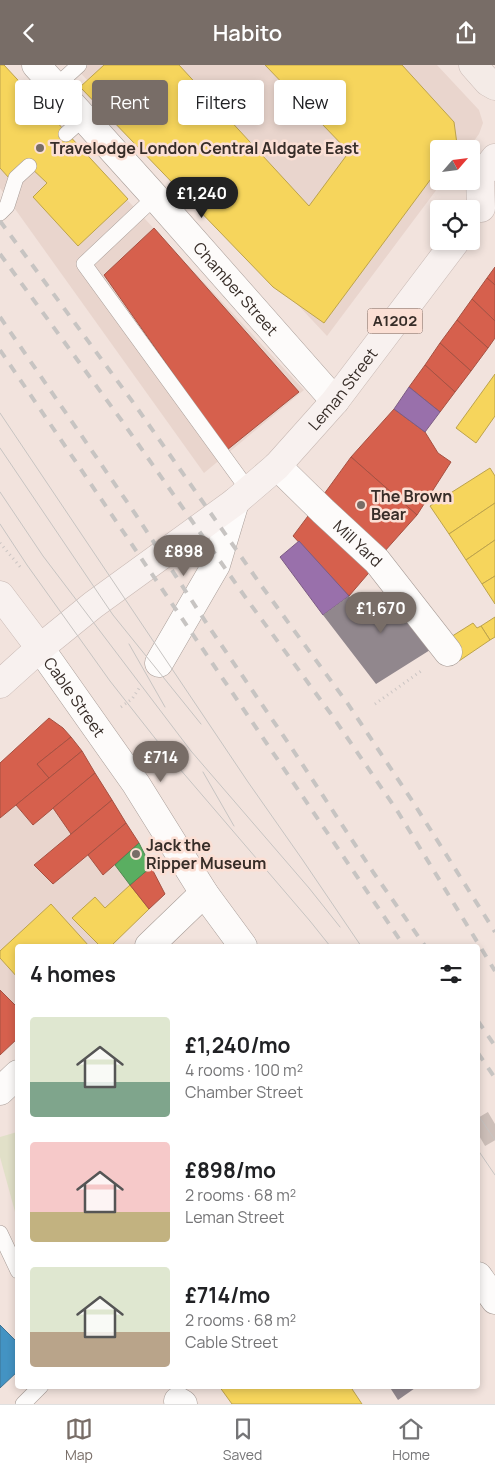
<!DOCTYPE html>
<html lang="en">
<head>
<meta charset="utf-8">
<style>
	:root { --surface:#fff; --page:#f2f2f2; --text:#202124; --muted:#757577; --line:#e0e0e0; --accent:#786d67 }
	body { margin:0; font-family:Manrope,sans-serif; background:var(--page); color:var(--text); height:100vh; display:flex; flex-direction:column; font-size:19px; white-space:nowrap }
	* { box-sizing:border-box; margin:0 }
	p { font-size:16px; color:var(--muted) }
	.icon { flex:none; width:28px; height:28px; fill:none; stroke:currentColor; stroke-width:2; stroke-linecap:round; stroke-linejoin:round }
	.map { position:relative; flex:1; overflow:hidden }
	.sheet { position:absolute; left:15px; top:879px; width:465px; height:445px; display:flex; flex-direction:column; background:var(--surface); border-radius:5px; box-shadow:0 2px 8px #0003 }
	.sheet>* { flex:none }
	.guide { position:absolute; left:15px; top:15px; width:465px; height:45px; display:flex; gap:10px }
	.needle { width:32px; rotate:62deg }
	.buttons { position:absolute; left:430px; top:75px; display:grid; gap:10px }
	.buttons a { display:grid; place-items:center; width:50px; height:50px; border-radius:5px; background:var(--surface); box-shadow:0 2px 8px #0003; font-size:25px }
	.price { position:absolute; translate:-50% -42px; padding:0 11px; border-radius:18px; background:var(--accent); color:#fff; font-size:16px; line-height:32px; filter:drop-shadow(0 1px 2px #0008) }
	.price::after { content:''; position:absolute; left:50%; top:30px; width:15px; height:11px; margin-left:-8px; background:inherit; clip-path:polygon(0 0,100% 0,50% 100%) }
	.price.selected { background:#222; color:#fff }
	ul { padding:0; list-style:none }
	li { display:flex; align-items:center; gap:15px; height:125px; padding:0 15px }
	li span { display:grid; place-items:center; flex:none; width:140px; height:100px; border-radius:5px; color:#555 }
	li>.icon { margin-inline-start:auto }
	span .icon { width:60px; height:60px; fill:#fffc; stroke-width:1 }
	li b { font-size:21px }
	h2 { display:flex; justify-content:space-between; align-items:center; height:60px; padding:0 15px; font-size:21px }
	.pill { padding:0 18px; border-radius:5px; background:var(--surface); box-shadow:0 2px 8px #0003; font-size:18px; line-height:45px }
	.pill.selected { background:var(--accent); color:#fff }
	header { display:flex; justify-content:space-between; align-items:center; height:65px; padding:0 15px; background:var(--accent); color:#fff; font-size:22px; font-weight:600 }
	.tab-bar { display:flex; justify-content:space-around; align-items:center; height:70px; border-top:1px solid var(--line); background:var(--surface); font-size:14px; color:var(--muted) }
	.tab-bar a { display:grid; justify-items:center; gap:2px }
	.tab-bar .selected { color:var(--accent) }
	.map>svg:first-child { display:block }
</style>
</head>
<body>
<header><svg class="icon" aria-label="back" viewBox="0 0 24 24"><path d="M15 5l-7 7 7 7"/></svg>Habito<svg class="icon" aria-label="share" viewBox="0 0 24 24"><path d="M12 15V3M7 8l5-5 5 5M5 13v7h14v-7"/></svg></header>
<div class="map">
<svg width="495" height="1339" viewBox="0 0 495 1339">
	<rect width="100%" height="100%" fill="#f2e3dd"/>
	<g fill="#e9d5cd">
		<path d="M0,0L66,69L304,325L204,408L0,123Z"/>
		<path d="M73,0H437L479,45L483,58L479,69L468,84H439V116H443L327,271Z"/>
		<path d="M49,653L63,663L82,686L139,778L165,829L111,881H18L17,973L0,990V698Z"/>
	</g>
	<path fill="#e1e0c8" d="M17,1067H18L17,1154L0,1092V1072Z"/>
	<g fill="#f6d55c" stroke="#bda34c">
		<path d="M0,0H4L128,134L78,181L33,132L47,118L29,101L9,113L0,103Z"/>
		<path d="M104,0H179L309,141L349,87L265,0H402L454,57L457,79L453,84H439V103L324,258L273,222L80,22Z"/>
		<path d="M495,309V351L476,378L456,363Z"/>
		<path d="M490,403L495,411V438L449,469L430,441Z"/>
		<path d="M495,438V475L466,495L449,469Z"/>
		<path d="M495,475V511L482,519L466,495Z"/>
		<path d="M495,511V539L482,519Z"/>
		<path d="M495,552V572L490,575L481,561Z"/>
		<path d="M473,558L477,563L481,561L490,575L459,596L446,575Z"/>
		<path d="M130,820L149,844L111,881H100L72,853L95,832L105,843Z"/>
		<path d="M51,839L89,881H18V913L0,893V886Z"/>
		<path d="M219,1321H350L362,1339H232Z"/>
	</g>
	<g fill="#d6604d" stroke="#a65142">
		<path d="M154,163L299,327L227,385L104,210Z"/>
		<path d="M495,202V220L487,213Z"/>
		<path d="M487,213L495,220V256L472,234Z"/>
		<path d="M472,234L495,256V273L488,283L457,255Z"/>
		<path d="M457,255L488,283L471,306L440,278Z"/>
		<path d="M440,278L471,306L455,327L425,300Z"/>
		<path d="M425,300L455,327L440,347L409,322Z"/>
		<path d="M394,344L425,367L438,388L451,397L417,450L351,392Z"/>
		<path d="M351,392L417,450L384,487L311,447Z"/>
		<path d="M311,447L373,503L349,531L293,471Z"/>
		<path d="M49,653L63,663L71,672L37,699L49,713L0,753V698Z"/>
		<path d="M71,672L82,686L49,713L37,699Z"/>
		<path d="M82,686L95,708L33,760L16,740Z"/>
		<path d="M95,708L112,735L71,769L53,743Z"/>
		<path d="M112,735L126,758L53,819L34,800Z"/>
		<path d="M126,758L139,778L103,810L88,790Z"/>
		<path d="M151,802L165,829L149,844L130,820Z"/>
		<path d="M0,925L18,943V973L0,990Z"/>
	</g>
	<g fill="#9970ab" stroke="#7c5c84">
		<path d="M409,322L440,347L425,367L394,344Z"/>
		<path d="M299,476L349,531L323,550L280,492Z"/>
	</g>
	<path fill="#4393c3" stroke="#3f7494" d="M0,1260L18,1278V1306L0,1323Z"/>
	<path fill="#5aae61" stroke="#508750" d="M139,778L151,802L130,820L115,800Z"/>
	<g fill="#91878d">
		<path d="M395,524L438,580L376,619L323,550L349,531L362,548Z"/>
		<path d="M389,1321H418L398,1335Z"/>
	</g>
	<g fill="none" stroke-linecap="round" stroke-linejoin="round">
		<path stroke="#cdbfb9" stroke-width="28" stroke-dasharray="28 14" stroke-linecap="butt" d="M478,1069L495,1059"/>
		<g stroke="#a89d98" stroke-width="16">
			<g id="lane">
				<path d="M55,22L79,0"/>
				<path d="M66,69L84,53"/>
				<path d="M155,132L84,199L249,426"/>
				<path d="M0,148L7,141L16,113L29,101"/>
				<path d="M0,1168L18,1206"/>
				<path d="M23,1339L41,1321"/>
			</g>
		</g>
		<g stroke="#a89d98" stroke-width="29">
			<g id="street">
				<path id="s1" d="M36,0L155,132L335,336"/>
				<path id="s2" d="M277,401L323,446L377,496L448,587"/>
				<path d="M159,598L216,500L235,437"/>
				<path d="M149,881L204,828"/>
				<path d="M0,1026L18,1009"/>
				<path d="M178,1336L183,1339"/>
			</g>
		</g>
		<g stroke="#a89d98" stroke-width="29">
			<g id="secondary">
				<path id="s3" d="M40,583L136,719L204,828L243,881"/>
				<path d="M478,1211L495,1235"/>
			</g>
		</g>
		<g stroke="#c8b9b4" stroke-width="29">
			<g id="primary">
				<path d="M481,143L480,112L495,93"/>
				<path d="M0,530L40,583"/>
				<path id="s4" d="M0,619L40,583L93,540L235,437L277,401L335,336L456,176"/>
			</g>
		</g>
		<g stroke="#c8b9b4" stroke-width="29">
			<path id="highway" d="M473,0L488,17L495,21"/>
		</g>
		<g stroke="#cbc5c3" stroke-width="3" stroke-dasharray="1 4" stroke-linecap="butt">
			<path d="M0,478L22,504"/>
			<path d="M375,639L421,606"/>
			<path d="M121,642L132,634L140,622"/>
		</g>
		<use href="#lane" stroke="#fdfbfa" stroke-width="15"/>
		<use href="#street" stroke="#fdfbfa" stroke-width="28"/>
		<use href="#secondary" stroke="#fdfbfa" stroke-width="28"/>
		<use href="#primary" stroke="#f8f1ef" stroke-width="28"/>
		<use href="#highway" stroke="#f4ebe7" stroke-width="28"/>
		<g stroke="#c7c4c2" stroke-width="1">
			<path d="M0,348L248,717L302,794L361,881"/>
			<path d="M0,383L113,550L201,659"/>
			<path d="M0,427L43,491L191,686L309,823L340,862"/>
			<path d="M0,459L27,500L110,616L173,696L310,856L330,881"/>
			<path d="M129,579L165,642"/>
			<path d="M203,707L234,761"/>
			<path d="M478,1050L495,1075"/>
			<path d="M478,1085L495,1110"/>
		</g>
		<g stroke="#c7c4c2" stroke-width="4" stroke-dasharray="9 9" stroke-linecap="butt">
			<path d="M0,156L135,340L263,523L348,639L413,737L495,867"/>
			<path d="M0,189L122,356L248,536L331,649L398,747L495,906"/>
			<path d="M0,252L136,450L209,562L291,682L373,807L425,881"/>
			<path d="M0,285L404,881"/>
			<path d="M478,956L495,981"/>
			<path d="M478,988L495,1013"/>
		</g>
	</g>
	<g fill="#786d67" stroke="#fbdfd4" stroke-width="2">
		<circle cx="40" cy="83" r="5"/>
		<circle cx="361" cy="440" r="5"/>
		<circle cx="136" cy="789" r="5"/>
	</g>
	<g text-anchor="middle" stroke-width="5" stroke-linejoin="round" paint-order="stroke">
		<rect fill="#fbdfd4" stroke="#72625c" stroke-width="1" x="367.5" y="243.5" width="55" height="25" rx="4"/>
		<g font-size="15" font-weight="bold" fill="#372d28">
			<text x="395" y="261">A1202</text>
		</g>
		<g font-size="16" font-weight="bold" fill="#372d28" stroke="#fbdfd4" text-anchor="start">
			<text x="50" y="89">Travelodge London Central Aldgate East</text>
			<text x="371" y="437">The Brown<tspan x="371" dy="18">Bear</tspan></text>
			<text x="146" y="786">Jack the<tspan x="146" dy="18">Ripper Museum</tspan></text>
		</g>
		<g font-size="16" fill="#372d28" stroke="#fbdfd4">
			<text dy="6" stroke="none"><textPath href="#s1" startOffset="300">Chamber Street</textPath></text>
			<text dy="6" stroke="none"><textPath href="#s4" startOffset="454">Leman Street</textPath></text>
			<text dy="6" stroke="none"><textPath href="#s2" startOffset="112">Mill Yard</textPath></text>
			<text dy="6" stroke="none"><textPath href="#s3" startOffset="60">Cable Street</textPath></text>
		</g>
	</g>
</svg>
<div class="buttons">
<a><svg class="needle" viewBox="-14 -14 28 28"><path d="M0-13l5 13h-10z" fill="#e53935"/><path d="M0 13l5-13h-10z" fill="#757577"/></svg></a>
<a><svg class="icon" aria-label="locate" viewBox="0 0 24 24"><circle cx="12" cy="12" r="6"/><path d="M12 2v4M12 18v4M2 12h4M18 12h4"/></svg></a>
</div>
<b class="price selected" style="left:202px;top:154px">£1,240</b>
<b class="price" style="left:184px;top:512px">£898</b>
<b class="price" style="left:381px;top:569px">£1,670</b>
<b class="price" style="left:161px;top:718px">£714</b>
<div class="guide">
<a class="pill">Buy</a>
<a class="pill selected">Rent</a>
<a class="pill">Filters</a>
<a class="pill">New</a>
</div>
<section class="sheet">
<h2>4 homes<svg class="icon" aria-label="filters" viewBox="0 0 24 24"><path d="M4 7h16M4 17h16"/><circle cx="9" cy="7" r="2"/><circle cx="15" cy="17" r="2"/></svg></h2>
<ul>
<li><span style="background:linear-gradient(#dfe7d0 65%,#7fa58c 0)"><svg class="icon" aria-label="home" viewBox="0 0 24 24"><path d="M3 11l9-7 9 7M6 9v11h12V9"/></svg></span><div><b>£1,240/mo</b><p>4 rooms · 100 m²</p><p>Chamber Street</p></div></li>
<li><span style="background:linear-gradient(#f6c9c9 70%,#c2b280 0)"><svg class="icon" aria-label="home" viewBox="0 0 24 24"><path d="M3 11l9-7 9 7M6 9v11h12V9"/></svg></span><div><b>£898/mo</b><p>2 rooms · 68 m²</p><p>Leman Street</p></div></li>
<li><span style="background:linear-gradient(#dfe7d0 65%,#b9a48a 0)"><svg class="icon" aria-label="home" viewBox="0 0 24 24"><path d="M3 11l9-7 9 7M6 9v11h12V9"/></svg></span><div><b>£714/mo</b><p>2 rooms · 68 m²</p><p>Cable Street</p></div></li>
</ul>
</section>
</div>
<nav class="tab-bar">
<a class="selected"><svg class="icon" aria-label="map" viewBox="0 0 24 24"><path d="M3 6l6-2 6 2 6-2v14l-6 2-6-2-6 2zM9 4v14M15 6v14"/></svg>Map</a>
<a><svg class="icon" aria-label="saved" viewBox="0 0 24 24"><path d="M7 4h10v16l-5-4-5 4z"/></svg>Saved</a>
<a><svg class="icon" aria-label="home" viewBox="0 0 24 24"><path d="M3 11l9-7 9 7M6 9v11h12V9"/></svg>Home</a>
</nav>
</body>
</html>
